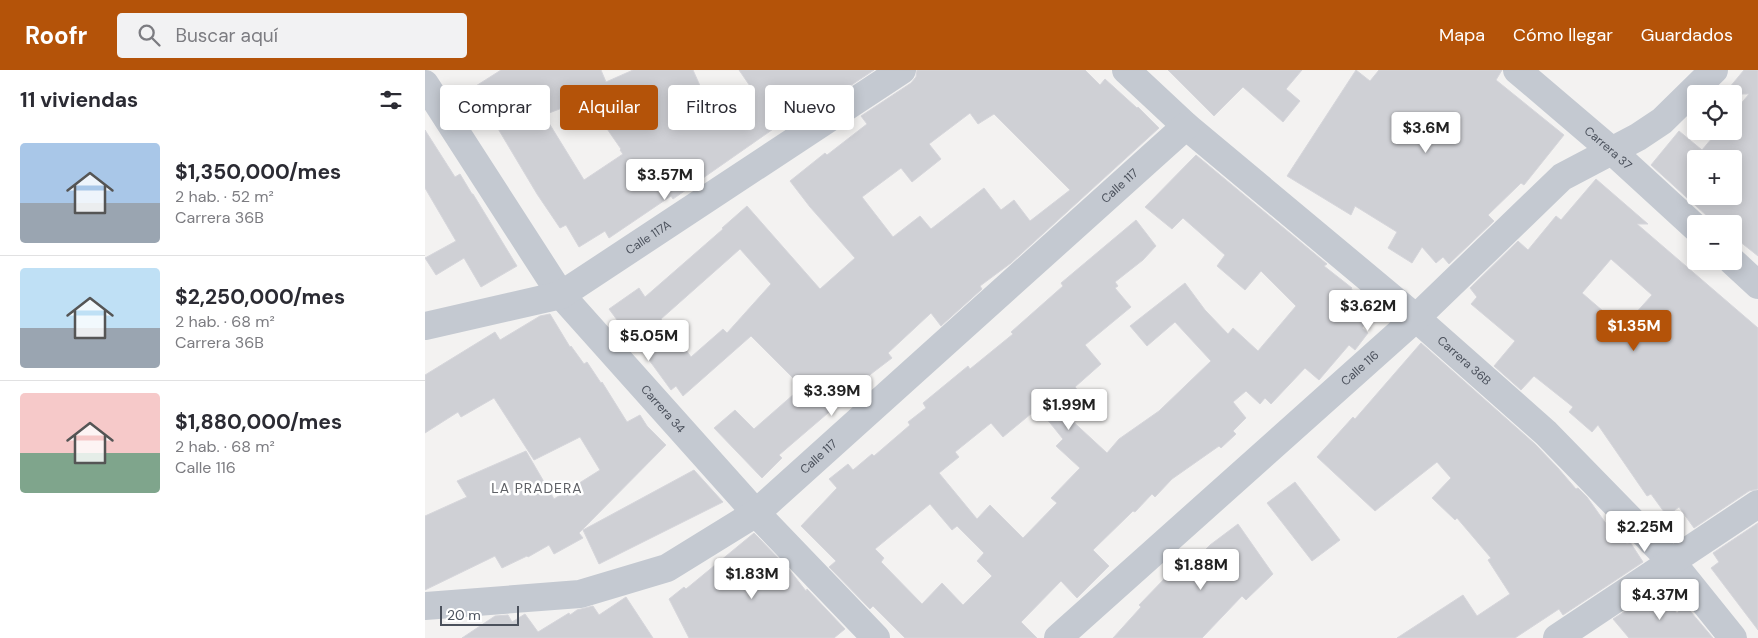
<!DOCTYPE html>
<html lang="es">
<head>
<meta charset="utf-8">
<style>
	:root { --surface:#fff; --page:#f2f2f3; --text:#2b2b33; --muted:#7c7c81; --line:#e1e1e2; --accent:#b45309 }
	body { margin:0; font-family:"DM Sans",sans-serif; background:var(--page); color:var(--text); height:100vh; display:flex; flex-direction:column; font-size:19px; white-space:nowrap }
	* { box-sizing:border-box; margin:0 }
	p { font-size:16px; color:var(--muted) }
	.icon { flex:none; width:28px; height:28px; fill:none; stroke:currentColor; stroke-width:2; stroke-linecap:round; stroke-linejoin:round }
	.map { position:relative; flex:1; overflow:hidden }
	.drawer { display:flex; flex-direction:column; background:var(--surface); width:425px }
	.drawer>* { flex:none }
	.banner { position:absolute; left:15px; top:15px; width:475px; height:45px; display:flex; gap:10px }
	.fabs { position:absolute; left:1262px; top:15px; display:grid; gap:10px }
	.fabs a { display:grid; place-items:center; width:55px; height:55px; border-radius:5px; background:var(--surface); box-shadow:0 2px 12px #0003; font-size:25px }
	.scale { position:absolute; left:15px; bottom:12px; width:79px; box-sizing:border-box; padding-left:5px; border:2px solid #4b515c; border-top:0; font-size:14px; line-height:18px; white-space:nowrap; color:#4b515c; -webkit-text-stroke:4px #fff; paint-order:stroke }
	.price { position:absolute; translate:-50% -42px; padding:0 11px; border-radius:5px; background:#fff; color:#222; font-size:16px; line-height:32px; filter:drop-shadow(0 1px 2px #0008) }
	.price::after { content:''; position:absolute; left:50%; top:30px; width:15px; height:11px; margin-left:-8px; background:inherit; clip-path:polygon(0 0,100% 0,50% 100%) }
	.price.active { background:var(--accent); color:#fff }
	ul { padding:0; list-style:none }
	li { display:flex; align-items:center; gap:15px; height:125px; padding:0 20px }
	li+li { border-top:1px solid var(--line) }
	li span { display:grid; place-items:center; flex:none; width:140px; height:100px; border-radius:5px; color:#555 }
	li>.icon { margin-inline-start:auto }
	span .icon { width:60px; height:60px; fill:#fffc; stroke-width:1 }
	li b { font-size:21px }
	h2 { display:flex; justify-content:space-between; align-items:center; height:60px; padding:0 20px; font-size:21px }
	.tag { padding:0 18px; border-radius:5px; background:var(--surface); box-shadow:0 2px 12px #0003; font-size:18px; line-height:45px }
	.tag.active { background:var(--accent); color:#fff }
	header { display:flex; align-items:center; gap:30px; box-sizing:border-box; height:70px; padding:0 25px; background:var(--accent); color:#fff }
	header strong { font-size:24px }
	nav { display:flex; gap:28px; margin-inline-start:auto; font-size:18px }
	.search { width:350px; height:45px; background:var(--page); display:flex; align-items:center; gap:12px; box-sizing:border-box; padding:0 18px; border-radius:5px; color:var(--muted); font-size:19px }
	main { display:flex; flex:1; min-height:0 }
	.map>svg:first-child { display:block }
</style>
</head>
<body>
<header>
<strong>Roofr</strong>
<div class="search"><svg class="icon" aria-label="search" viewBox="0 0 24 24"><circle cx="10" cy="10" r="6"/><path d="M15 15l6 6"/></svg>Buscar aquí</div>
<nav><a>Mapa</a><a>Cómo llegar</a><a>Guardados</a></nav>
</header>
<main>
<section class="drawer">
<h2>11 viviendas<svg class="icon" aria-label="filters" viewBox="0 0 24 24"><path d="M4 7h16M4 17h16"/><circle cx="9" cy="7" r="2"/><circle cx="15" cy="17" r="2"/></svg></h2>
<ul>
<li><span style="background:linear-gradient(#a9c7e8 60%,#9aa5b1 0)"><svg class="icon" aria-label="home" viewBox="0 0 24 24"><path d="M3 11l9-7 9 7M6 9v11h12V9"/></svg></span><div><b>$1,350,000/mes</b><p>2 hab. · 52 m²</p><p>Carrera 36B</p></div></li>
<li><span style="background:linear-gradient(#bfe0f5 60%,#9aa5b1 0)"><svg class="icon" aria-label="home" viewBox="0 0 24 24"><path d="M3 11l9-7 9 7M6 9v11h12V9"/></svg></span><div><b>$2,250,000/mes</b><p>2 hab. · 68 m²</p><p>Carrera 36B</p></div></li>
<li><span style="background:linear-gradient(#f6c9c9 60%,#7fa58c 0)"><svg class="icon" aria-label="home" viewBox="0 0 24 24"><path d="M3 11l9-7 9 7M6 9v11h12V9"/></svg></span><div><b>$1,880,000/mes</b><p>2 hab. · 68 m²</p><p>Calle 116</p></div></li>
</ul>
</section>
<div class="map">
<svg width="1333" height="568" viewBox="0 0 1333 568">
	<rect width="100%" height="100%" fill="#f3f2f1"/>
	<g fill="#cfd0d5" stroke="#d6d6db" fill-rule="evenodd">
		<path d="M76,0H176L181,12L208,0H268L288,45L327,19L314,0H449L392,38L390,35L376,45L374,41L248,129L246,126L184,168L180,161L154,177L141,155L135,158L112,124L72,57L58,38L56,40L43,21ZM168,26L178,53L196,79L195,80L198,84L159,110L119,45Z"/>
		<path d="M492,0H660L675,15L680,9L712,38L713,37L734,58L586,193L555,216L557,219L516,256L506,243L463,283L467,288L421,323L424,325L354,385L357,388L337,408L289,358L310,340L329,359L377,317L326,266L258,326L251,316L246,320L200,257L198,258L184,239L214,218L220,227L298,159L297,158L322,136L395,219L430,188L385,137L365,111L400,83L402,85L442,54L436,46L486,13L491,7ZM545,43L553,54L569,44L645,120L605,151L589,130L576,140L559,118L506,159L495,146L468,167L437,127L476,98L487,112L516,89L504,74ZM315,179L346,214L302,263L298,259L266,287L261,280L259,282L236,249Z"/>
		<path d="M743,0H877L861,19L875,31L858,52L818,17L789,46Z"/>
		<path d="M931,0L945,11L954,0H1077L1071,10L1139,65L1099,115L1096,113L1063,145L1069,151L1024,194L1018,187L1011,193L997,177L987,193L963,178L972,162L930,136L926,145L862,106Z"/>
		<path d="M1319,0H1333V186L1309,167V154H1286L1282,146L1226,95L1254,61L1277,80L1293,61H1309V42L1324,24H1299ZM1271,89H1309V126H1271Z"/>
		<path d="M0,60L30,107L35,104L47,124H48L92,196L56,217L39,188L11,205L0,188L31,171L0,118Z"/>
		<path d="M771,85L902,194L899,196L927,218L926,219L951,238L937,258L943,263L930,280L924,275L894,310L880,298L846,334L840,328L835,334L821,321L808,332L821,348L808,361L811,364L796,378L794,376L747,409L730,427L727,424L710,442L708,441L668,480L684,496L652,528L636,511L596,552L612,568H480L448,536L445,539L404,497L411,491L376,456L412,418L404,409L423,394L428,400L447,384L449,386L485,355L483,352L501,338L498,333L543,296L545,299L588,264L586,262L638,216L636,213L711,150L731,176L718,190L690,212L693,216L690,218L706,237L660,275L676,294L650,317L661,331L643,347L682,383L694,369L734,341L786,291L750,252L722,276L705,256L760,213L780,240L803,264L808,258L833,281L871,236L836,201L820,220L792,196L800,185L758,148L747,159L720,137ZM613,338L638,369L631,376L655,398L626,428L632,433L598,468L565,435L552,449L514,403L534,387L530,382L566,353L578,367ZM505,434L527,460L532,456L559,483L552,491L567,506L538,535L517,513L497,534L456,492L459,488L450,479Z"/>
		<path d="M1171,109L1223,154H1212L1333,258V419L1324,421L1269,458L1254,437L1242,446L1226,424L1222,426L1173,355L1167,362L1144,342L1148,337L1109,306L1096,320L1069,296L1090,271L1046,234L1052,227L1045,218L1093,171L1103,180L1131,146L1136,150ZM1186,189L1227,225L1200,255L1195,251L1193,254L1157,223Z"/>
		<path d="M125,244L145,277L146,276L159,294L162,292L176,313L177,312L202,352L215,345L222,356L241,375L154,463L158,468L129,484L124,475L103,487L102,486L77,498L70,486L0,520V446L42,427L32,411L101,381L129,429L175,400L155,367L109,390L69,328L36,347L33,342L0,363V305L70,262L75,270L115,246Z"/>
		<path d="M996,273L1110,374L1133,398L1151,419L1153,418L1162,427L1182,455L1186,452L1202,474L1205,472L1218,492L1138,545L1134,539L1090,568H972L1038,525L1052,546L1085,524L1063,490L1066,488L1032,448L1030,450L1007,428L1026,408L1012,392L950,441L892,387L928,347L930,349Z"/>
		<path d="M269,400L298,432L174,494L158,460Z"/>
		<path d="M870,412L915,470L887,491L842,433Z"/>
		<path d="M1333,453V560L1286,498L1294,492L1288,483Z"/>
		<path d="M813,454L848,504L821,530L817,526L777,568H688L716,537L714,535L742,506L743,507L770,486L772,488L785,475Z"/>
		<path d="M329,463L363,498L381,521L382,519L420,559L409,568H264L244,529L259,517L261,519Z"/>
		<path d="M1232,520L1252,543L1260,535L1288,568H1204L1188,549Z"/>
		<path d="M201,527L228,568H37L70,546L83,545L87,552L100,544L113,562L144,543L145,545L152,540L168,536L174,545Z"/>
	</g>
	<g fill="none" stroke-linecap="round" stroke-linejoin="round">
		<g stroke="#c4c9d1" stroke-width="28">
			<path id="s1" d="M701,0L761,56L991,248L1121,363L1246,491L1308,568"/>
			<path id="s2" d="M1092,0L1187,81L1271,158"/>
			<path id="s3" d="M0,14L136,225L331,443L451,568"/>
			<path d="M1307,191L1333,215"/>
			<path id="s4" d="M0,256L136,225L477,0"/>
			<path id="s5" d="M0,536L155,524L242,498L331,443L761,56"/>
			<path id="s6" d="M633,568L991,248L1137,107L1213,67L1237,51L1289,0"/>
			<path d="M1132,568L1333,434"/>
		</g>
	</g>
	<g text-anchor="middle" stroke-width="5" stroke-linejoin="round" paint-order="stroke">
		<g font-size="12" fill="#4b515c" stroke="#fff">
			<text dy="4" stroke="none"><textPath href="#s2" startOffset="120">Carrera 37</textPath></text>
			<text dy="4" stroke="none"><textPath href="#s5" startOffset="840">Calle 117</textPath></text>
			<text dy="4" stroke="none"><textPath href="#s4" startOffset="244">Calle 117A</textPath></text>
			<text dy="4" stroke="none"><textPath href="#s1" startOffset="446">Carrera 36B</textPath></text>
			<text dy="4" stroke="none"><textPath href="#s6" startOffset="405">Calle 116</textPath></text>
			<text dy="4" stroke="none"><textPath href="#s3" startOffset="404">Carrera 34</textPath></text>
			<text dy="4" stroke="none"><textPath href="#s5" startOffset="435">Calle 117</textPath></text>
		</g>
		<g font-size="14" letter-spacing="1" fill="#5e6065" stroke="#fff">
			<text x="112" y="423">LA PRADERA</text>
		</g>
	</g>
</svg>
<div class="fabs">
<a><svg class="icon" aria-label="locate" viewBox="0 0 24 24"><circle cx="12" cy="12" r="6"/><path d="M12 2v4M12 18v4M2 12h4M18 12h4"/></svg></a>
<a>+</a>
<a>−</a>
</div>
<div class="scale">20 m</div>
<b class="price" style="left:1001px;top:84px">$3.6M</b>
<b class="price" style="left:240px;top:131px">$3.57M</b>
<b class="price" style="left:943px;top:262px">$3.62M</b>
<b class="price active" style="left:1209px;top:282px">$1.35M</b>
<b class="price" style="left:224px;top:292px">$5.05M</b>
<b class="price" style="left:407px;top:347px">$3.39M</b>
<b class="price" style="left:644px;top:361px">$1.99M</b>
<b class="price" style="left:1220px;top:483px">$2.25M</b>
<b class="price" style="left:776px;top:521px">$1.88M</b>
<b class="price" style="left:327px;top:530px">$1.83M</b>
<b class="price" style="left:1235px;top:551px">$4.37M</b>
<div class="banner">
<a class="tag">Comprar</a>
<a class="tag active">Alquilar</a>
<a class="tag">Filtros</a>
<a class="tag">Nuevo</a>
</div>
</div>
</main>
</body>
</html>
